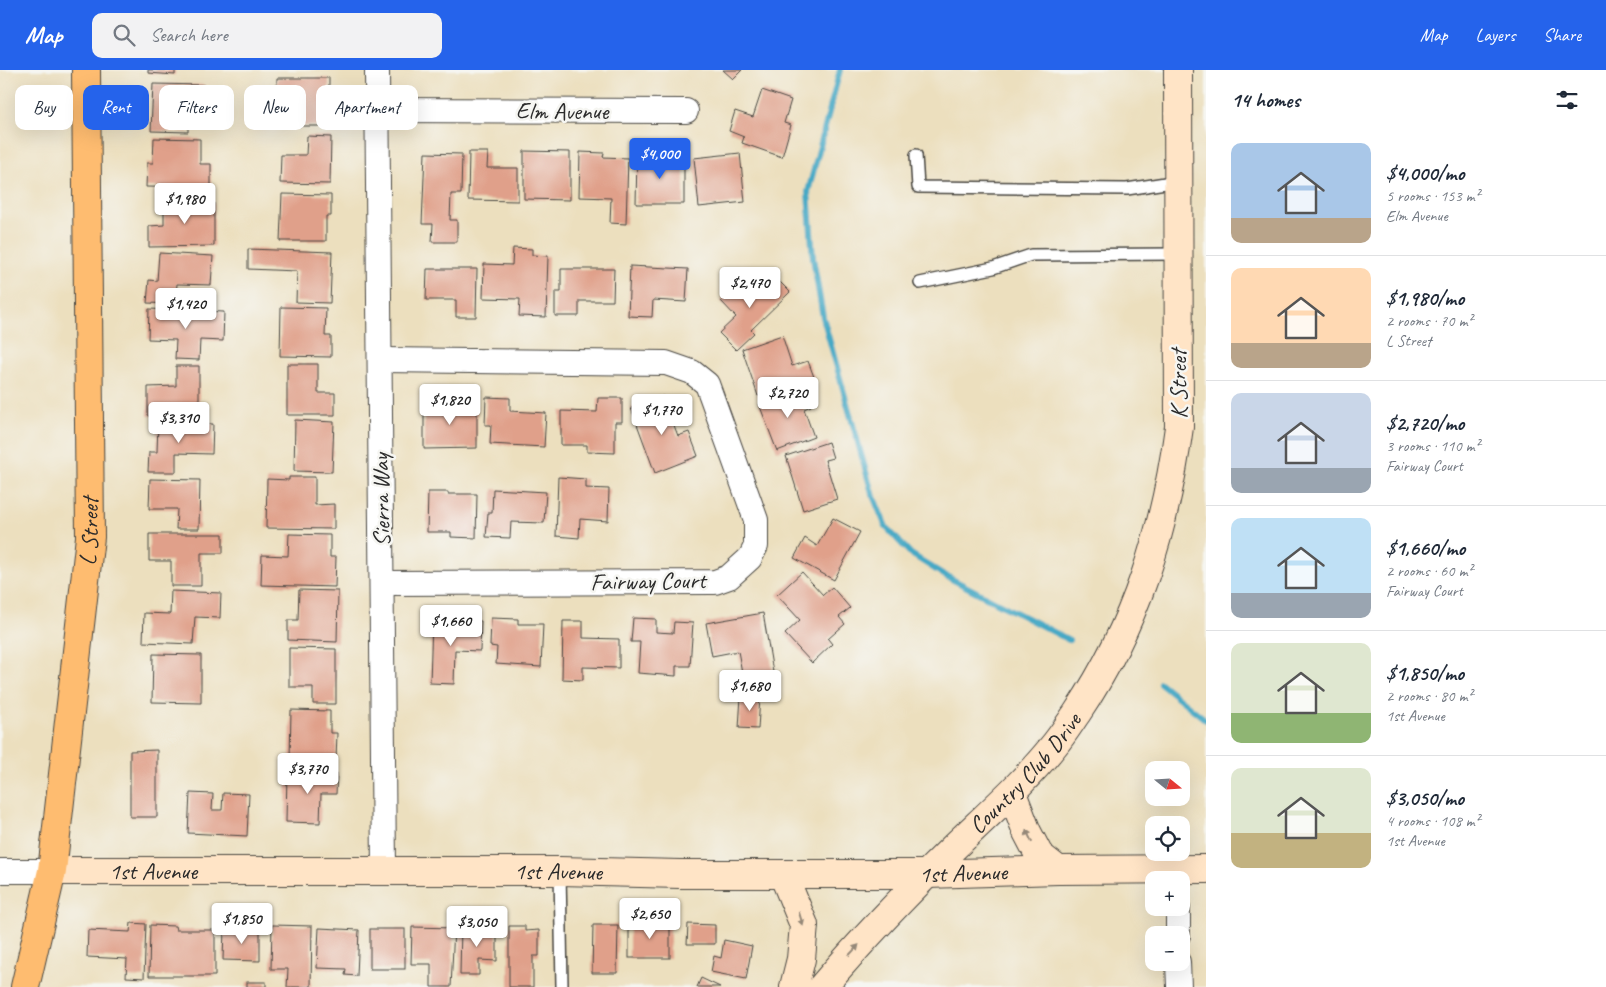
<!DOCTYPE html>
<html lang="en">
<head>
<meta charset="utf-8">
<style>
	:root { --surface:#fff; --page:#f2f2f3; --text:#1f2937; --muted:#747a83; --line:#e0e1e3; --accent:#2563eb }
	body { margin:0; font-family:Caveat,sans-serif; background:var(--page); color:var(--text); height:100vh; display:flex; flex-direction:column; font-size:19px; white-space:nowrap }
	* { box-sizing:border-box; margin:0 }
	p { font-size:16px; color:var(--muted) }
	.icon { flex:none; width:28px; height:28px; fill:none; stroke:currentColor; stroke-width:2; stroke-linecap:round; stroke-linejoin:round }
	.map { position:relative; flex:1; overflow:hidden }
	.details { display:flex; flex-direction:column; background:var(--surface); width:400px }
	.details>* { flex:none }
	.guide { position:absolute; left:15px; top:15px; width:475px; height:45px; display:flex; gap:10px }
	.needle { width:32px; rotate:108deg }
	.buttons { position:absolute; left:1145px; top:691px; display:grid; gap:10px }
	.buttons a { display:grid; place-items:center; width:45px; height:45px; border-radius:10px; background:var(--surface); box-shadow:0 5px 20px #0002; font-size:25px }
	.price { position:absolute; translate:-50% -42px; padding:0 11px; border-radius:5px; background:#fff; color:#222; font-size:16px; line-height:32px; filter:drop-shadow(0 1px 2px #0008) }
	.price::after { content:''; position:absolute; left:50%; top:30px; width:15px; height:11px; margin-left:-8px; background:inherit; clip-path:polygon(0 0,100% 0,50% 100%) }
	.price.current { background:var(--accent); color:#fff }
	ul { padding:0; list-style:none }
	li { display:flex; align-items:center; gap:15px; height:125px; padding:0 25px }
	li+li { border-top:1px solid var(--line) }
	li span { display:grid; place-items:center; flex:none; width:140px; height:100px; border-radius:10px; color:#555 }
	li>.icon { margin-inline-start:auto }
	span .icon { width:60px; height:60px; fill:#fffc; stroke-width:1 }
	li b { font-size:21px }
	h2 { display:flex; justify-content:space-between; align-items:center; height:60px; padding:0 25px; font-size:21px }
	.pill { padding:0 18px; border-radius:10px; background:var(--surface); box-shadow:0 5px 20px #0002; font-size:18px; line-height:45px }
	.pill.current { background:var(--accent); color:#fff }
	header { display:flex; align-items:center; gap:30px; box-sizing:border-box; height:70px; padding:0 25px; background:var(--accent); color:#fff }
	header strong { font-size:24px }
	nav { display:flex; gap:28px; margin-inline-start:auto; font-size:18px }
	.search { width:350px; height:45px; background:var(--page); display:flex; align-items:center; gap:12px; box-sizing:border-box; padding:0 18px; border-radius:10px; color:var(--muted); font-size:19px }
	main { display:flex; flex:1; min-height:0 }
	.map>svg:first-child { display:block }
</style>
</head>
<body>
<header>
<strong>Map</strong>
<div class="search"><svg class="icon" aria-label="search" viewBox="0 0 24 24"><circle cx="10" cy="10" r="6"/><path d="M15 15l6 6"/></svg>Search here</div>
<nav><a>Map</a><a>Layers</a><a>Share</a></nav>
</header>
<main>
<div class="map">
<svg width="1206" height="917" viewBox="0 0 1206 917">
	<rect width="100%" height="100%" fill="#f6f6f2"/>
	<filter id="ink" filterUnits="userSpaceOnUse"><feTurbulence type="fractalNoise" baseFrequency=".02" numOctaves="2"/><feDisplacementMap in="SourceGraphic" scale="10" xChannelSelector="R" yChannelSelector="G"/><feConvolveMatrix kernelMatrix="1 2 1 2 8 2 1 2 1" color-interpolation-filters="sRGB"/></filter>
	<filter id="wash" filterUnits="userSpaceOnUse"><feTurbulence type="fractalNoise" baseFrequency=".0096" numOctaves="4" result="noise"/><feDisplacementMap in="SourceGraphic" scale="20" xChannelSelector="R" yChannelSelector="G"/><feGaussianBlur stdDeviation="1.12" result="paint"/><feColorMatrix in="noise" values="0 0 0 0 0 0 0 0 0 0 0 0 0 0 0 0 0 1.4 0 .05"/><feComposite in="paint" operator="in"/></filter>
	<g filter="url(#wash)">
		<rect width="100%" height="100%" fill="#ecdfbe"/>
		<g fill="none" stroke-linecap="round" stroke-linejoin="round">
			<g stroke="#46a9c5" stroke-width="6">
				<path d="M840,0L808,122L813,188L823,247L872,423L886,457L911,484L944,505L1069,570"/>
				<path d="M1160,613L1206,650"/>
			</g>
		</g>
		<g id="blocks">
			<g fill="#e0a08a">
				<path d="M148,0H175V5L148,3Z"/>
				<path d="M723,0H742L733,9Z"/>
				<path d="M277,8H329V32L322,31V56H276Z"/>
				<path d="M153,14L204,15L203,43L188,42V62L151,61Z"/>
				<path d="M762,20L791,30L784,53L791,55L782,87L742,73L744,67L729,61L735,41L753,47Z"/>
				<path d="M307,66L331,67L330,114L280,113L281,85H306Z"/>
				<path d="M154,68L200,69V94H211V118L146,117L147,93H153Z"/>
				<path d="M524,81L570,82V130L524,129Z"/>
				<path d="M469,82H488L487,98H518V131L468,130Z"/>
				<path d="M580,82L604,83L603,87L628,88L626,154L610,153L611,128L579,127Z"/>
				<path d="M425,83L462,84L461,124H451L450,150H457V172H432L433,154H422Z"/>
				<path d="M740,83L745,132L699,137L694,88Z"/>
				<path d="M637,85H684V134H636Z"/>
				<path d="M282,124L331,125V146H326V171H280Z"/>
				<path d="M164,129H195V133H214V176L149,177V156L164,155Z"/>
				<path d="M513,178L532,179V185L548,186L546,247L519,246L520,229L483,228L484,194L512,195Z"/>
				<path d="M248,179L332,182L330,233L296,232L297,201L248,199Z"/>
				<path d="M159,183L213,186L211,215L177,214L175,234L147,233L149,210L157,211Z"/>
				<path d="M630,196L688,199L686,232L653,230L652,247L628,246Z"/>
				<path d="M427,199H477L476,247H456V230H426Z"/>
				<path d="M561,199H614L613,231H579V246H555V222H561Z"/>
				<path d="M748,206L764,222L777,209L790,222L751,260L754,263L736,280L719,263L736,247L721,231Z"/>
				<path d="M281,237L326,238L325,266H331V287L280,286Z"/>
				<path d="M149,239L224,242L223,271L200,270L199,290L175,289L176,270L148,269Z"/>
				<path d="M782,265L792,296L808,291L814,307L758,326L742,279Z"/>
				<path d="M287,294H318V323H335V345H287Z"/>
				<path d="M176,296H199V346H148V317L176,316Z"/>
				<path d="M803,317L811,336L804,339L814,367L777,381L759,334Z"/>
				<path d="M663,326L678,366L689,362L698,386L655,403L631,338Z"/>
				<path d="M486,327L510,328V341L546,343L544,377L490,374L491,355H485Z"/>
				<path d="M598,328H622V352H615V383L587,382V375H561V341L597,342Z"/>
				<path d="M424,334H477V378L424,379Z"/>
				<path d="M295,350L334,352L332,402L294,401Z"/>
				<path d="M158,353L213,354L212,384L176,383V402H148L149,382H157Z"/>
				<path d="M828,372L833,388L825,390L837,429L803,440L786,386Z"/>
				<path d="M289,407H315V435L334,434V459L266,458L267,409L289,410Z"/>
				<path d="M558,407L586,409V418L609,419L608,451L580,449L579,468L556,466Z"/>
				<path d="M150,409L200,410L199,459H176L177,439H149Z"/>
				<path d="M493,419L546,422L544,453L511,452L510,468L486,467L488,443H492Z"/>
				<path d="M428,422H448V424H477L476,468L451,467V462H427Z"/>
				<path d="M833,448L860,462L834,510L794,488L805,468L817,476Z"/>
				<path d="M149,464H223V483H201V516H171V491H149Z"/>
				<path d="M289,464L330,465V487H336L335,517L261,515L262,485L288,486Z"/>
				<path d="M802,502L823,525L832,517L850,538L839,547L845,554L828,569L832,574L812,593L785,564L800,550L777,525Z"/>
				<path d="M299,520L338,521L337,572L288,570V550H298Z"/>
				<path d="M171,521L221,523L220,548L195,547L193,574L143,572L144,543L170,544Z"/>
				<path d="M763,543L773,602L743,608L738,581L712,586L706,553Z"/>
				<path d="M491,548L518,549V554H543L541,597L496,594L497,577L490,576Z"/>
				<path d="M633,548L656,549V562L673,563L674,552L693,553L690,596H676V606L638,603L640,572H631Z"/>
				<path d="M432,550L481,551L480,581L455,580L454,614L430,613Z"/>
				<path d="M563,551H583V568L619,569V598L583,597V610L562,609Z"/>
				<path d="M289,578L336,579V634H313V617H289Z"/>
				<path d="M153,584L201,585V633L152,632Z"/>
				<path d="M741,626L760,627L758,659L739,658Z"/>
				<path d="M291,640L330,641V663H337L336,690H290Z"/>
				<path d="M157,680V747H130V681Z"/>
				<path d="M287,702L337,703L336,724H321L320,753L286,752Z"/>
				<path d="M190,723L213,724L212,740H222L223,723L249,724L247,766L188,763Z"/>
				<rect x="629" y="852" width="41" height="36"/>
				<path d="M131,853L146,854L144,908L126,907L127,889L87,887L88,860L130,862Z"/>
				<path d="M688,854L715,855V874H687Z"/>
				<path d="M150,855L175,856L176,860H215V906H149Z"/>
				<path d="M272,855L312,856L311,917H287L288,899H271Z"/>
				<path d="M593,855H618L617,903H592Z"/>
				<path d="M461,856L497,857V891L479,890V905H460Z"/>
				<path d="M509,856H525V861L539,860V886H533V917H509Z"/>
				<path d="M412,857L454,858L451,917H431V894H411Z"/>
				<path d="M224,858L260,859V891L223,890Z"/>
				<path d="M319,858L359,860L357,906L345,905L346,899L317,898Z"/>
				<rect x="370" y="859" width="35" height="40"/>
				<path d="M724,870L752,876L746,909L711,902L714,886L721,888Z"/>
				<path d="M701,908L720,917H697Z"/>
				<rect x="247" y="912" width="19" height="5"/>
			</g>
		</g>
	</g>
	<g filter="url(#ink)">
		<use href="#blocks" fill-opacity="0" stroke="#484641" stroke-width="1"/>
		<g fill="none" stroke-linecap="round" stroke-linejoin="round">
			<g stroke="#484641" stroke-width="14">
				<g id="lane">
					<path d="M916,85L918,117L1127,119L1178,111"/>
					<path d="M920,213L993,198L1031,185L1178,184"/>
					<path d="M560,801L562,917"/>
				</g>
			</g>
			<g stroke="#484641" stroke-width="26">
				<g id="street">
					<path d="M377,0L384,801"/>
					<path d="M377,40L686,41"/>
					<path d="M380,290L666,293L692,302L707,314L756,450V476L750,488L729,507L715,512L382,513"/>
					<path d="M0,801H52"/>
					<path d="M1178,838V865"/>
					<path d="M1178,892L1179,917"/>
				</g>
			</g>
			<g stroke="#484641" stroke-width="30">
				<g id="secondary">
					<path d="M1012,723L1027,762L1039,785L1058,800"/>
					<path id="s1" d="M52,801H560L680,804H927L1058,800L1206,799"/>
					<path d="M783,804L804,855L801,889L794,917"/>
					<path id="s2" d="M822,917C863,869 907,823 952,779C987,745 1024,713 1055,674C1063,664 1070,653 1077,643C1136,555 1165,461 1179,357L1178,0"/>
				</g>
			</g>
			<g stroke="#484641" stroke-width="30">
				<g id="primary">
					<path id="s3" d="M25,917L52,801L90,467L86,0"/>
				</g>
			</g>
			<use href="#lane" stroke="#fff" stroke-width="11"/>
			<use href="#street" stroke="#fff" stroke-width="24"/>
			<use href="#secondary" stroke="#ffe4c6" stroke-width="28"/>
			<use href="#primary" stroke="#febc70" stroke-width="28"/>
		</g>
		<defs><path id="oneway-solid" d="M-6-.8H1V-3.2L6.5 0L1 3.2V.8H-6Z" transform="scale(1.25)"/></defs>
		<g fill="#958878">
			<use href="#oneway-solid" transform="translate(1029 766) rotate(-115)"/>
			<use href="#oneway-solid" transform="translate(801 849) rotate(73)"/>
			<use href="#oneway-solid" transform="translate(854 880) rotate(-47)"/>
		</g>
	</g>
	<g text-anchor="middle" stroke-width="5" stroke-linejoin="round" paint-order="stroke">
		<g font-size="24" fill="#2b2b2b" stroke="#f6f6f2">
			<text x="562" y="49">Elm Avenue</text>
			<text transform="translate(1178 314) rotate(-90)" y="8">K Street</text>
			<text transform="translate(381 430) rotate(-91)" y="8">Sierra Way</text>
			<text dy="8" stroke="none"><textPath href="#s3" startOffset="461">L Street</textPath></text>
			<text transform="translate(648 511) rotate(-1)" y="8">Fairway Court</text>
			<text dy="8" stroke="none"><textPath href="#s2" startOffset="295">Country Club Drive</textPath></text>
			<text dy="8" stroke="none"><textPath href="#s1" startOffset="101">1st Avenue</textPath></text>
			<text dy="8" stroke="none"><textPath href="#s1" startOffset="506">1st Avenue</textPath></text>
			<text dy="8" stroke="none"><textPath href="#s1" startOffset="911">1st Avenue</textPath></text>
		</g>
	</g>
</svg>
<div class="buttons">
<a><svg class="needle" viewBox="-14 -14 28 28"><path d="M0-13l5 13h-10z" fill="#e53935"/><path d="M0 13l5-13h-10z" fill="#747a83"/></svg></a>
<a><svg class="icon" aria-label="locate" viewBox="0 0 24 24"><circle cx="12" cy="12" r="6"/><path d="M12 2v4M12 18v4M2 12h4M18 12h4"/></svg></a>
<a>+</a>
<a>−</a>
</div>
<b class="price current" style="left:660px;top:110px">$4,000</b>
<b class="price" style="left:185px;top:155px">$1,980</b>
<b class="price" style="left:750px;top:239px">$2,470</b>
<b class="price" style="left:186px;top:260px">$1,420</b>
<b class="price" style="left:788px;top:349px">$2,720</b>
<b class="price" style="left:450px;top:356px">$1,820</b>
<b class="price" style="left:662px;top:366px">$1,770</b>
<b class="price" style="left:179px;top:374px">$3,310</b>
<b class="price" style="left:451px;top:577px">$1,660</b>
<b class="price" style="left:750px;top:642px">$1,680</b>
<b class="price" style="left:308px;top:725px">$3,770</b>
<b class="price" style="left:650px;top:870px">$2,650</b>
<b class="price" style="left:242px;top:875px">$1,850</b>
<b class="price" style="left:477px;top:878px">$3,050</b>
<div class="guide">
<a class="pill">Buy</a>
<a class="pill current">Rent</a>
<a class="pill">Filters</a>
<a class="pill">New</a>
<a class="pill">Apartment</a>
</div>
</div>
<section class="details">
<h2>14 homes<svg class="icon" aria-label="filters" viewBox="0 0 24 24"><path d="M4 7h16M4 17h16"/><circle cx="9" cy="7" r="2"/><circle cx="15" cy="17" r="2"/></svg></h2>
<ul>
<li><span style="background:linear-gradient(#a9c7e8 75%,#b9a48a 0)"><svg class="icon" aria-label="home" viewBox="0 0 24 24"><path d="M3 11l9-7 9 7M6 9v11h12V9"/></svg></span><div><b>$4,000/mo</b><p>5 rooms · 153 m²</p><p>Elm Avenue</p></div></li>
<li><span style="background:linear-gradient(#ffd9b3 75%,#b9a48a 0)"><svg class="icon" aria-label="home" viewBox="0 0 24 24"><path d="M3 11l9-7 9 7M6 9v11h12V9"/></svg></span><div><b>$1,980/mo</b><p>2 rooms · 70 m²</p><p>L Street</p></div></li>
<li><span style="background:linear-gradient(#c9d6e8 75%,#9aa5b1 0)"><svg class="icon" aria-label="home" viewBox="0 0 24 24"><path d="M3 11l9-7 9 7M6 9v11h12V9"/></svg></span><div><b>$2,720/mo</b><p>3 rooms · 110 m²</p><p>Fairway Court</p></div></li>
<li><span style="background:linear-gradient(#bfe0f5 75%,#9aa5b1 0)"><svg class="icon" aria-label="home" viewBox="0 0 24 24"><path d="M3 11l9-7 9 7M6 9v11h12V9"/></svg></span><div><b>$1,660/mo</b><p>2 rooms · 60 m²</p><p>Fairway Court</p></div></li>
<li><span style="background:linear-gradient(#dfe7d0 70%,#8fb573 0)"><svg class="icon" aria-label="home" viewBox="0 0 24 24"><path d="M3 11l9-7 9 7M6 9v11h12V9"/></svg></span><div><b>$1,850/mo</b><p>2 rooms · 80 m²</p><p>1st Avenue</p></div></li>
<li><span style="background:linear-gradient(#dfe7d0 65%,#c2b280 0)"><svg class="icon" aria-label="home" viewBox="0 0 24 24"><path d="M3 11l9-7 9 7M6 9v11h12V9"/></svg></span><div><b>$3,050/mo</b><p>4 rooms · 108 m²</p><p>1st Avenue</p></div></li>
</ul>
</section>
</main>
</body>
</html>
